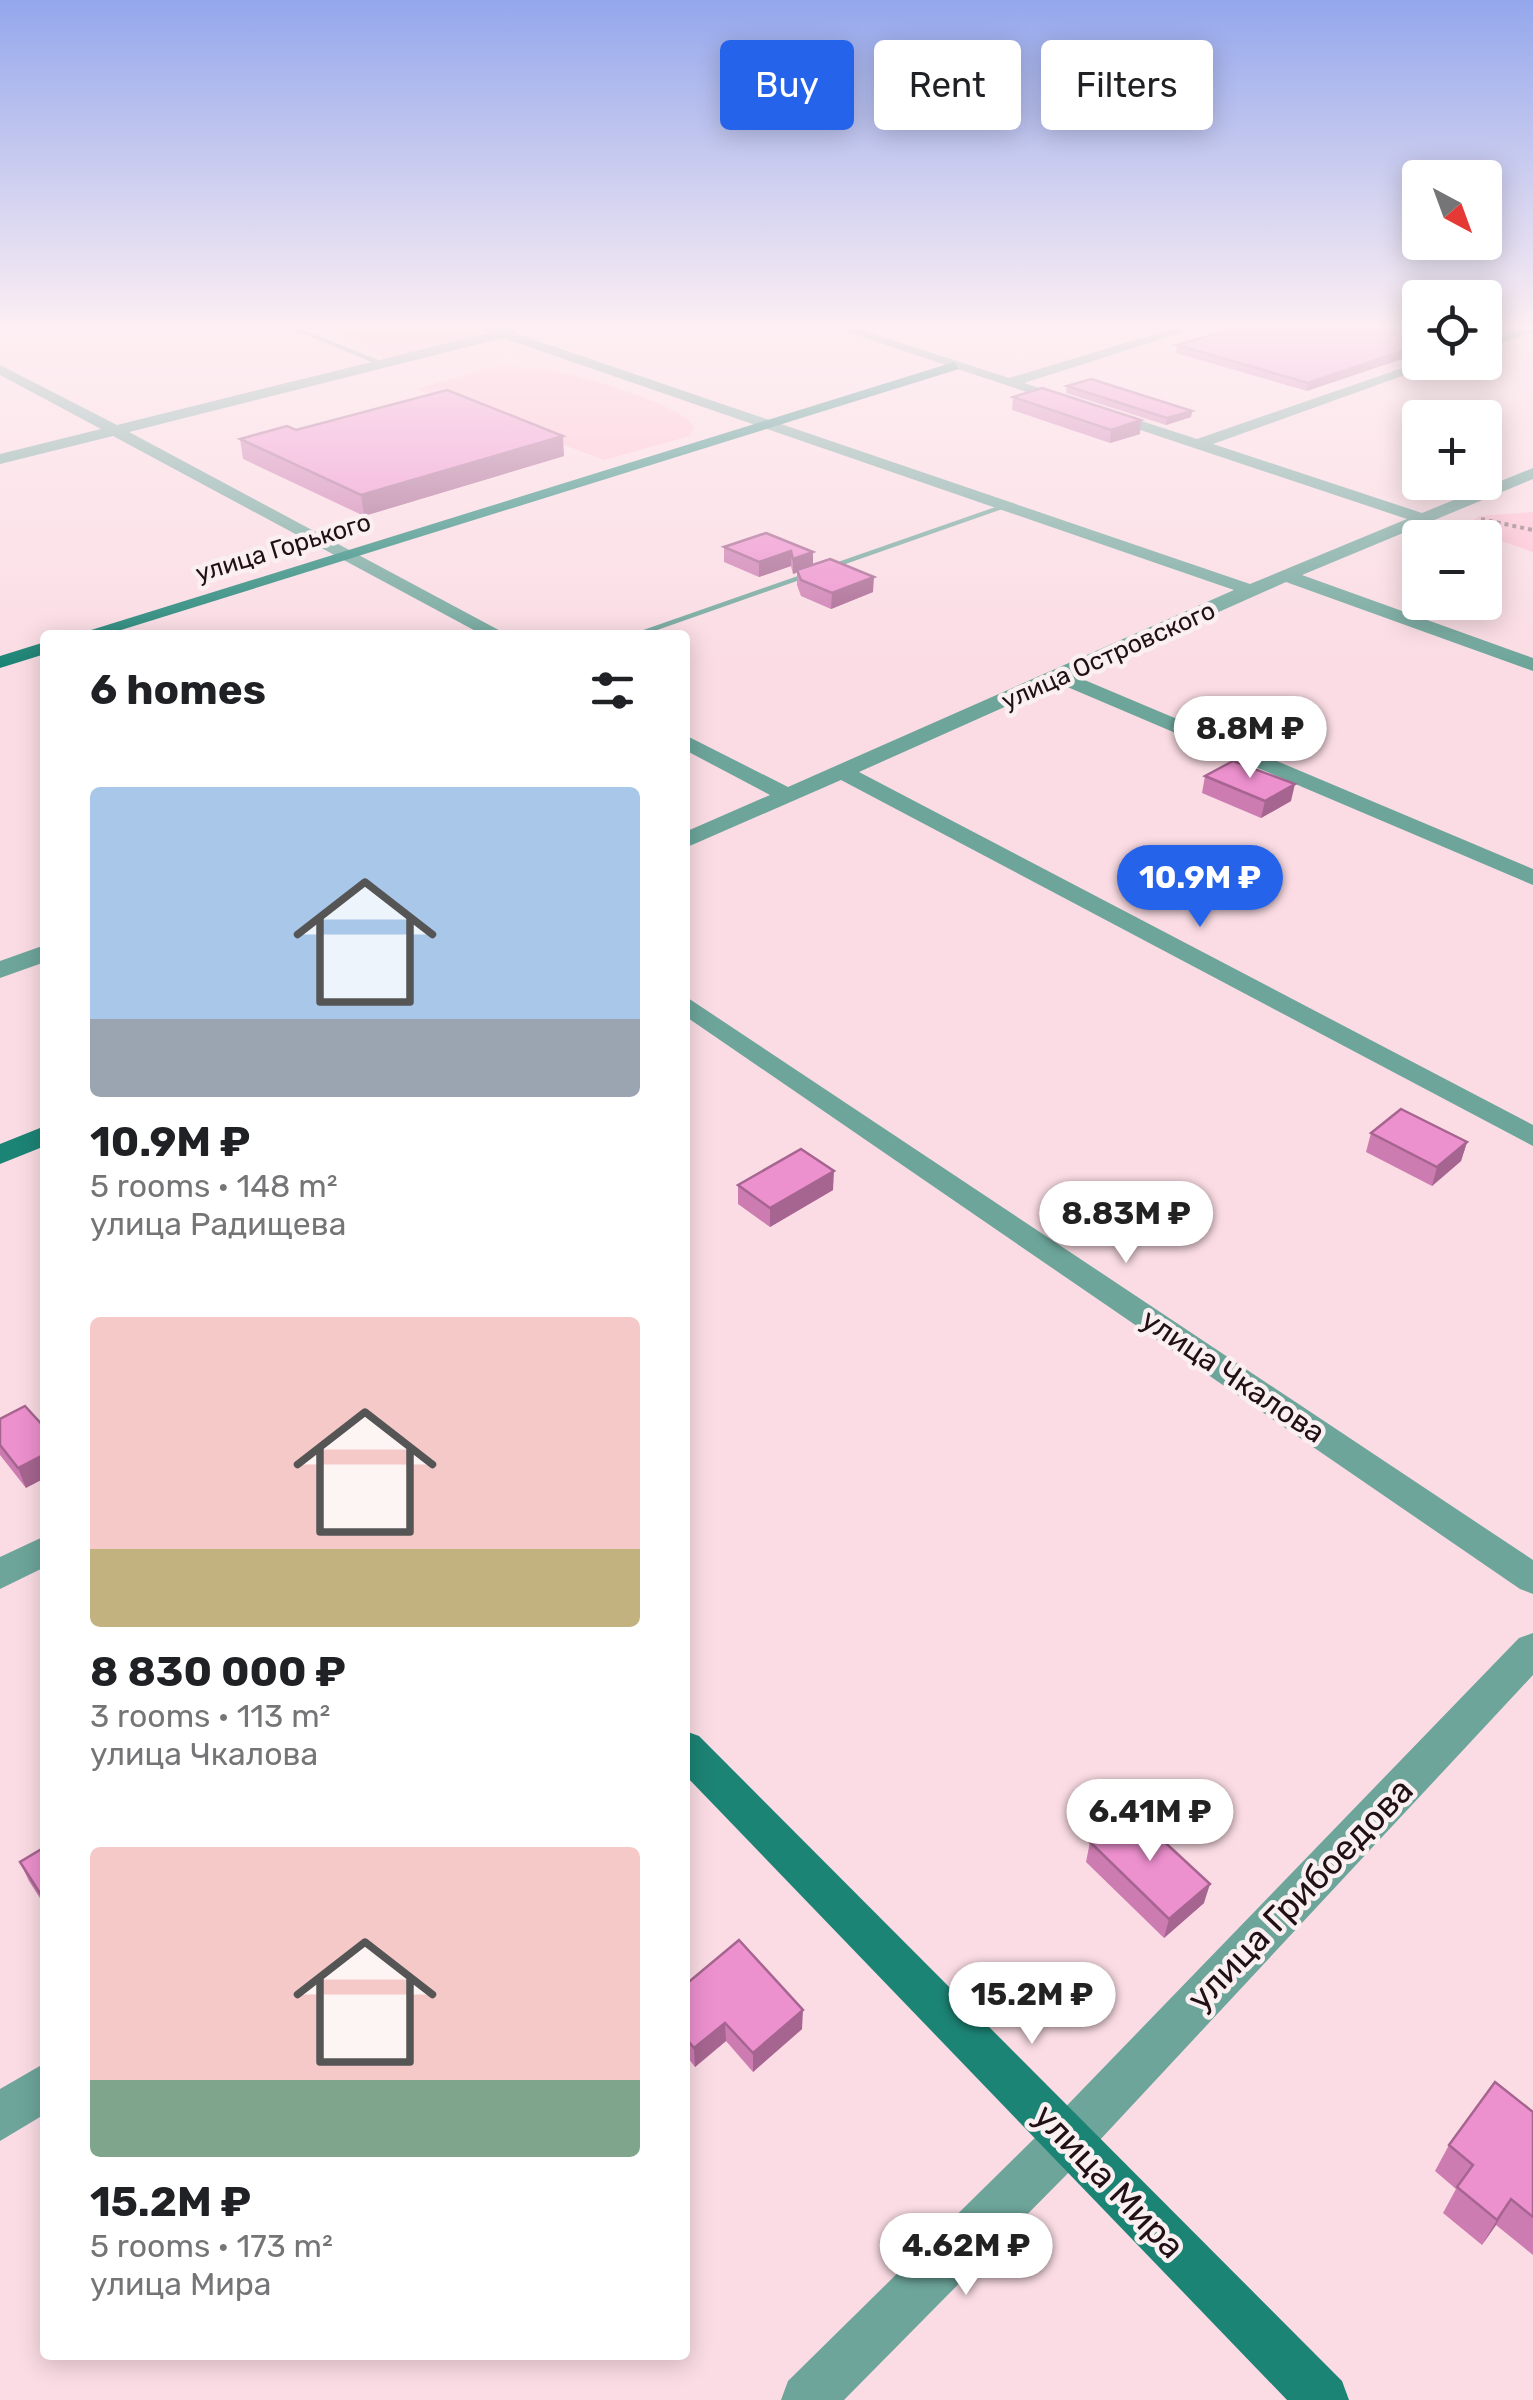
<!DOCTYPE html>
<html lang="en">
<head>
<meta charset="utf-8">
<style>
	:root { --surface:#fff; --page:#f2f2f2; --text:#202124; --muted:#757577; --accent:#2563eb }
	body { margin:0; font-family:Rubik,sans-serif; background:var(--page); color:var(--text); height:100vh; display:flex; flex-direction:column; font-size:38px; white-space:nowrap }
	* { box-sizing:border-box; margin:0 }
	p { font-size:32px; color:var(--muted) }
	.icon { flex:none; width:55px; height:55px; fill:none; stroke:currentColor; stroke-width:2; stroke-linecap:round; stroke-linejoin:round }
	.map { position:relative; flex:1; overflow:hidden }
	.side { position:absolute; left:40px; top:630px; width:650px; height:1730px; display:flex; flex-direction:column; background:var(--surface); border-radius:10px; box-shadow:0 5px 25px #0003 }
	.side>* { flex:none }
	.banner { position:absolute; left:720px; top:40px; width:662px; height:90px; display:flex; gap:20px }
	.needle { width:65px; rotate:139deg }
	.fabs { position:absolute; left:1402px; top:160px; display:grid; gap:20px }
	.fabs a { display:grid; place-items:center; width:100px; height:100px; border-radius:10px; background:var(--surface); box-shadow:0 5px 25px #0003; font-size:50px }
	.price { position:absolute; translate:-50% -85px; padding:0 22px; border-radius:35px; background:#fff; color:#222; font-size:32px; line-height:65px; filter:drop-shadow(0 2px 5px #0008) }
	.price::after { content:''; position:absolute; left:50%; top:60px; width:30px; height:22px; margin-left:-15px; background:inherit; clip-path:polygon(0 0,100% 0,50% 100%) }
	.price.active { background:var(--accent); color:#fff }
	ul { padding:0; list-style:none }
	li { display:grid; align-content:center; gap:20px; height:530px; padding:0 50px }
	li span { display:grid; place-items:center; height:310px; border-radius:10px; color:#555 }
	li>.icon { margin-inline-start:auto }
	span .icon { width:180px; height:180px; fill:#fffc; stroke-width:1 }
	li b { font-size:42px }
	h2 { display:flex; justify-content:space-between; align-items:center; height:120px; padding:0 50px; font-size:42px }
	.tag { padding:0 35px; border-radius:10px; background:var(--surface); box-shadow:0 5px 25px #0003; font-size:35px; line-height:90px }
	.tag.active { background:var(--accent); color:#fff }
	.map>svg:first-child { display:block }
</style>
</head>
<body>
<div class="map">
<svg width="1533" height="2400" viewBox="0 0 1533 2400">
	<rect width="100%" height="100%" fill="#fbdce4"/>
	<g fill="#ffc1d2">
		<path d="M330,329H469L488,336L391,361Z"/>
		<path d="M494,367C513,367 531,367 550,370C576,374 686,406 694,427L690,436L604,460L416,389Z"/>
		<path d="M1533,512V552L1463,528L1479,516Z"/>
	</g>
	<g fill="none" stroke-linecap="round" stroke-linejoin="round">
		<path stroke="#8e767c" stroke-width="4" stroke-dasharray="4 4" stroke-linecap="butt" d="M1481,519L1533,530"/>
		<g fill="#6da59a" fill-rule="evenodd">
			<path d="M292,329H301L388,364L381,366Z"/>
			<path d="M1004,504L1011,506L643,635H629Z"/>
		</g>
		<g fill="#6da59a" fill-rule="evenodd">
			<path d="M482,329H516L517,334L1250,584L1407,519L838,329H858L1009,378L1172,329H1193L1024,383L1197,439L1420,362H1441L1213,444L1422,513L1533,468V479L1302,575L1533,658V671L1286,582L1075,676L1533,869V885L1058,683L859,772L1533,1125V1146L841,780L685,848V832L770,795L685,750V735L788,787L1234,590L503,338L129,432L508,635H483L113,436L0,464V454L101,429L0,375V365L117,425L489,333Z"/>
			<path d="M1519,329H1533V333L1485,349V340Z"/>
			<path d="M45,945V962L0,978V961Z"/>
			<path d="M685,996L1533,1560V1594L1520,1589L685,1016Z"/>
			<path d="M45,1536V1567L0,1589V1557Z"/>
			<path d="M1533,1633V1675L1085,2156L844,2400H781L788,2381L1051,2122L1519,1638Z"/>
			<path d="M45,2063V2114L0,2141V2089Z"/>
		</g>
		<g fill="#1c8475" fill-rule="evenodd">
			<path d="M954,362L959,369L105,635H75Z"/>
			<path d="M45,642V654L0,668V656Z"/>
			<path d="M45,1126V1146L0,1164V1144Z"/>
			<path d="M685,1731L699,1736L1342,2381L1349,2400H1287L685,1775Z"/>
		</g>
	</g>
	<g fill="#cc7cb1">
		<path d="M1420,329L1307,391L1176,353L1177,345Z"/>
		<path d="M1067,386L1192,411L1191,417L1166,425L1066,393Z"/>
		<path d="M1013,397L1140,434L1110,443L1012,410Z"/>
		<path d="M296,430L564,456L364,516L243,459L240,439Z"/>
		<path d="M766,533L813,565L873,592L831,609L801,596L797,585V572L793,574L791,566L759,577L724,562V547Z"/>
		<path d="M1205,776L1291,801L1261,818L1202,793Z"/>
		<path d="M1371,1133L1467,1142L1461,1161L1432,1186L1366,1152Z"/>
		<path d="M738,1185L833,1190L770,1227L738,1204Z"/>
		<path d="M25,1406L26,1488L0,1455V1419Z"/>
		<path d="M1090,1842L1204,1903L1164,1938L1086,1862Z"/>
		<path d="M45,1847V1906L29,1881L20,1862Z"/>
		<path d="M685,1985L802,2029L753,2072L726,2041L695,2067L685,2054Z"/>
		<path d="M1533,2112V2255L1496,2225L1482,2245L1443,2213L1456,2189L1435,2171L1449,2145Z"/>
	</g>
	<g fill="#a66590">
		<path d="M1420,345V353L1307,391L1308,383Z"/>
		<path d="M1192,411L1191,417L1166,425L1167,418Z"/>
		<path d="M1141,420L1140,434L1110,443L1111,430Z"/>
		<path d="M563,436L564,456L364,516L361,495Z"/>
		<path d="M791,551V566L759,577V562Z"/>
		<path d="M813,552V567L793,574V559Z"/>
		<path d="M874,577L873,592L831,609L832,593Z"/>
		<path d="M1295,784L1291,801L1261,818L1265,801Z"/>
		<path d="M1467,1142L1461,1161L1432,1186L1437,1167Z"/>
		<path d="M834,1171L833,1190L770,1227V1208Z"/>
		<path d="M45,1454V1478L26,1488L18,1468Z"/>
		<path d="M1210,1884L1204,1903L1164,1938L1169,1919Z"/>
		<path d="M803,2010L802,2029L753,2072V2053Z"/>
		<path d="M725,2023L726,2041L695,2067L694,2048Z"/>
		<path d="M1511,2199L1496,2225L1482,2245L1497,2220Z"/>
	</g>
	<g fill="#ed90ce" stroke="#a66590" stroke-width="2.5">
		<path d="M1233,329H1420V345L1308,383L1177,345Z"/>
		<path d="M1091,379L1192,411L1167,418L1067,386Z"/>
		<path d="M1042,388L1141,420L1111,430L1013,397Z"/>
		<path d="M447,390L563,436L361,495L240,439L287,426L296,430Z"/>
		<path d="M766,533L813,552L793,559L791,551L759,562L724,547Z"/>
		<path d="M830,559L874,577L832,593L801,580L797,570Z"/>
		<path d="M1233,761L1295,784L1265,801L1205,776Z"/>
		<path d="M1401,1109L1467,1142L1437,1167L1371,1133Z"/>
		<path d="M801,1149L834,1171L770,1208L738,1185Z"/>
		<path d="M25,1406L45,1428V1454L18,1468L0,1445V1419Z"/>
		<path d="M1130,1810L1210,1884L1169,1919L1090,1842Z"/>
		<path d="M45,1847V1901L20,1862Z"/>
		<path d="M739,1940L803,2010L753,2053L725,2023L694,2048L685,2037V1985Z"/>
		<path d="M1495,2082L1533,2112V2217L1511,2199L1497,2220L1457,2187L1473,2165L1449,2145Z"/>
	</g>
	<linearGradient id="sky" x2="0" y2="1"><stop stop-color="#94a7ec"/><stop offset="0.49" stop-color="#fdeff3"/><stop offset="1" stop-color="#fdeff3" stop-opacity="0"/></linearGradient>
	<rect width="1533" height="665" fill="url(#sky)"/>
	<g text-anchor="middle" stroke-width="9" stroke-linejoin="round" paint-order="stroke">
		<g font-size="25" fill="#211015" stroke="#faf0f2">
			<text transform="translate(283 547) rotate(-17)" y="9">улица Горького</text>
			<text transform="translate(1108 655) rotate(-24)" y="9">улица Островского</text>
		</g>
		<g font-size="30" fill="#211015" stroke="#faf0f2">
			<text transform="translate(1233 1376) rotate(34)" y="10">улица Чкалова</text>
		</g>
		<g font-size="35" fill="#211015" stroke="#faf0f2">
			<text transform="translate(1300 1894) rotate(-46)" y="12">улица Грибоедова</text>
			<text transform="translate(1109 2181) rotate(46)" y="12">улица Мира</text>
		</g>
	</g>
</svg>
<div class="fabs">
<a><svg class="needle" viewBox="-14 -14 28 28"><path d="M0-13l5 13h-10z" fill="#e53935"/><path d="M0 13l5-13h-10z" fill="#757577"/></svg></a>
<a><svg class="icon" aria-label="locate" viewBox="0 0 24 24"><circle cx="12" cy="12" r="6"/><path d="M12 2v4M12 18v4M2 12h4M18 12h4"/></svg></a>
<a>+</a>
<a>−</a>
</div>
<b class="price" style="left:1250px;top:781px">8.8M ₽</b>
<b class="price active" style="left:1200px;top:930px">10.9M ₽</b>
<b class="price" style="left:1126px;top:1266px">8.83M ₽</b>
<b class="price" style="left:1150px;top:1864px">6.41M ₽</b>
<b class="price" style="left:1032px;top:2047px">15.2M ₽</b>
<b class="price" style="left:966px;top:2298px">4.62M ₽</b>
<div class="banner">
<a class="tag active">Buy</a>
<a class="tag">Rent</a>
<a class="tag">Filters</a>
</div>
<section class="side">
<h2>6 homes<svg class="icon" aria-label="filters" viewBox="0 0 24 24"><path d="M4 7h16M4 17h16"/><circle cx="9" cy="7" r="2"/><circle cx="15" cy="17" r="2"/></svg></h2>
<ul>
<li><span style="background:linear-gradient(#a9c7e8 75%,#9aa5b1 0)"><svg class="icon" aria-label="home" viewBox="0 0 24 24"><path d="M3 11l9-7 9 7M6 9v11h12V9"/></svg></span><div><b>10.9M ₽</b><p>5 rooms · 148 m²</p><p>улица Радищева</p></div></li>
<li><span style="background:linear-gradient(#f6c9c9 75%,#c2b280 0)"><svg class="icon" aria-label="home" viewBox="0 0 24 24"><path d="M3 11l9-7 9 7M6 9v11h12V9"/></svg></span><div><b>8 830 000 ₽</b><p>3 rooms · 113 m²</p><p>улица Чкалова</p></div></li>
<li><span style="background:linear-gradient(#f6c9c9 75%,#7fa58c 0)"><svg class="icon" aria-label="home" viewBox="0 0 24 24"><path d="M3 11l9-7 9 7M6 9v11h12V9"/></svg></span><div><b>15.2M ₽</b><p>5 rooms · 173 m²</p><p>улица Мира</p></div></li>
</ul>
</section>
</div>
</body>
</html>
